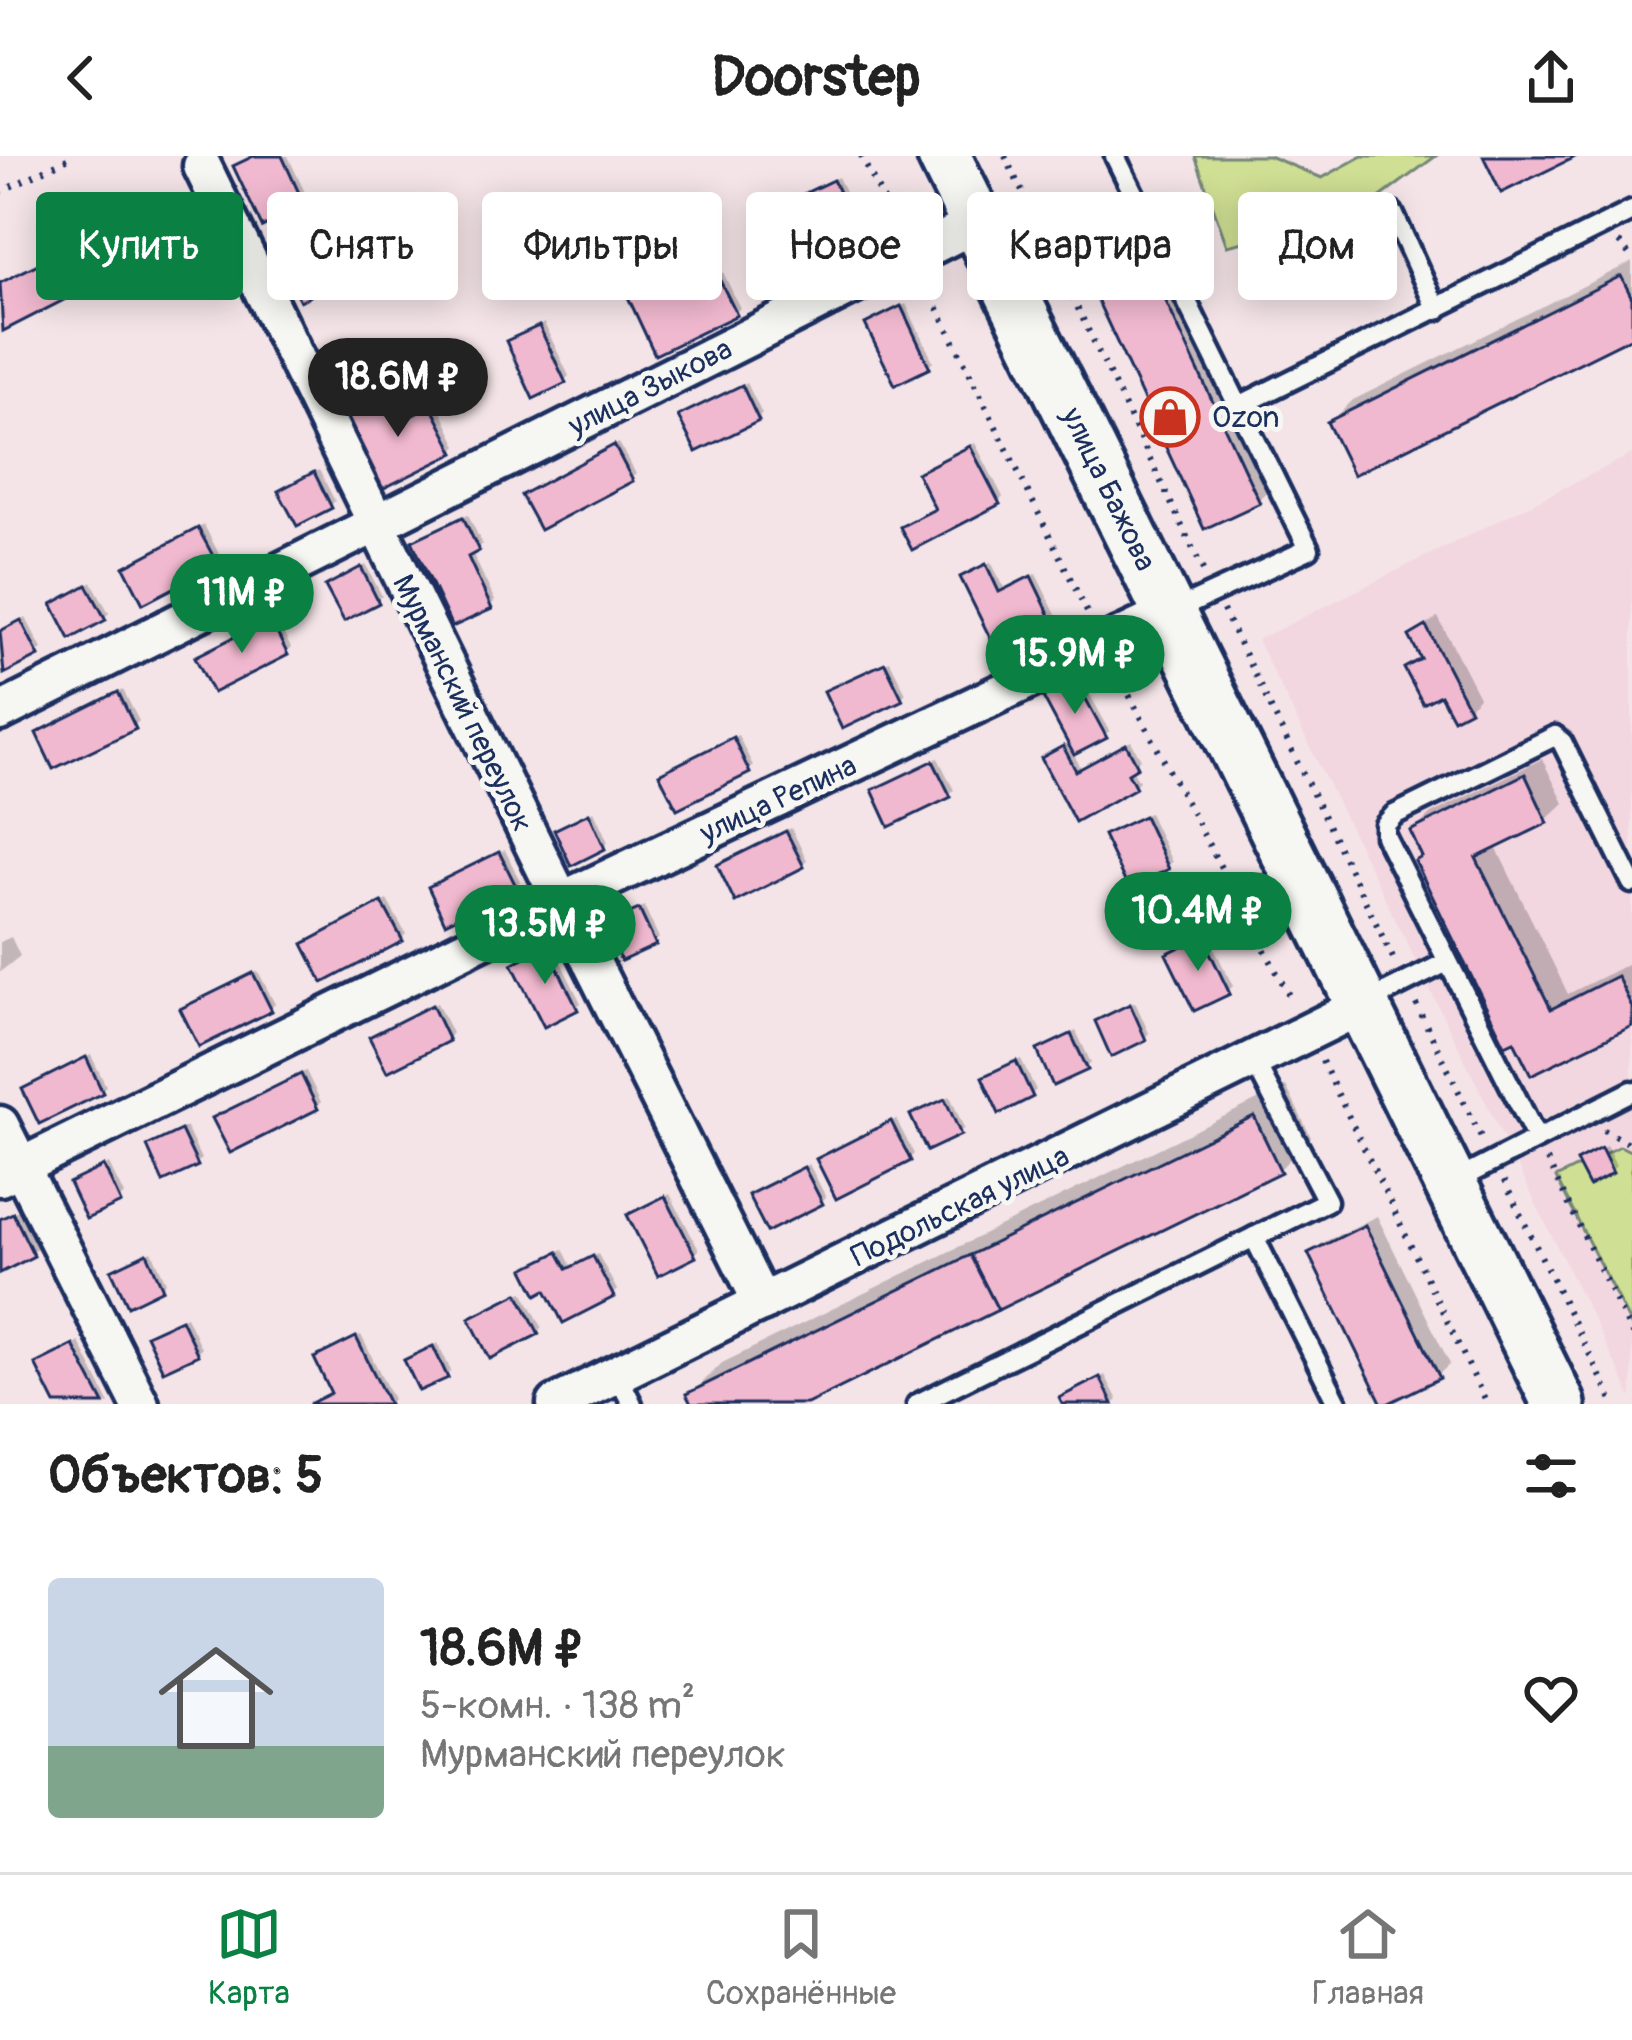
<!DOCTYPE html>
<html lang="ru">
<head>
<meta charset="utf-8">
<style>
	:root { --surface:#fff; --page:#f6f6f6; --text:#222; --muted:#767676; --line:#e0e0e0; --accent:#0b8043 }
	body { margin:0; font-family:Pangolin,sans-serif; background:var(--page); color:var(--text); height:100vh; display:flex; flex-direction:column; font-size:45px; white-space:nowrap }
	* { box-sizing:border-box; margin:0 }
	p { font-size:39px; color:var(--muted) }
	.icon { flex:none; width:66px; height:66px; fill:none; stroke:currentColor; stroke-width:2; stroke-linecap:round; stroke-linejoin:round }
	.map { position:relative; height:1248px; overflow:hidden }
	.panel { display:flex; flex-direction:column; background:var(--surface); flex:1 }
	.panel>* { flex:none }
	.guide { position:absolute; left:36px; top:36px; width:1560px; height:108px; display:flex; gap:24px }
	.price { position:absolute; translate:-50% -102px; padding:0 27px; border-radius:42px; background:var(--accent); color:#fff; font-size:39px; line-height:78px; filter:drop-shadow(0 3px 6px #0008) }
	.price::after { content:''; position:absolute; left:50%; top:72px; width:36px; height:27px; margin-left:-18px; background:inherit; clip-path:polygon(0 0,100% 0,50% 100%) }
	.price.current { background:#222; color:#fff }
	ul { padding:0; list-style:none }
	li { display:flex; align-items:center; gap:36px; height:300px; padding:0 48px }
	li+li { border-top:3px solid var(--line) }
	li span { display:grid; place-items:center; flex:none; width:336px; height:240px; border-radius:12px; color:#555 }
	li>.icon { margin-inline-start:auto }
	span .icon { width:144px; height:144px; fill:#fffc; stroke-width:1 }
	li b { font-size:51px }
	h2 { display:flex; justify-content:space-between; align-items:center; height:144px; padding:0 48px; font-size:51px }
	.chip { padding:0 42px; border-radius:12px; background:var(--surface); box-shadow:0 6px 30px #0003; font-size:42px; line-height:108px }
	.chip.current { background:var(--accent); color:#fff }
	header { display:flex; justify-content:space-between; align-items:center; height:156px; padding:0 48px; background:var(--surface); font-size:54px; font-weight:700 }
	.menu { display:flex; justify-content:space-around; align-items:center; height:168px; border-top:3px solid var(--line); background:var(--surface); font-size:33px; color:var(--muted) }
	.menu a { display:grid; justify-items:center; gap:6px }
	.menu .current { color:var(--accent) }
	.map>svg:first-child { display:block }
</style>
</head>
<body>
<header><svg class="icon" aria-label="back" viewBox="0 0 24 24"><path d="M15 5l-7 7 7 7"/></svg>Doorstep<svg class="icon" aria-label="share" viewBox="0 0 24 24"><path d="M12 15V3M7 8l5-5 5 5M5 13v7h14v-7"/></svg></header>
<div class="map">
<svg width="1632" height="1248" viewBox="0 0 1632 1248">
	<rect width="100%" height="100%" fill="#f4e4e8"/>
	<filter id="ink" filterUnits="userSpaceOnUse"><feTurbulence type="fractalNoise" baseFrequency=".00833" numOctaves="2"/><feDisplacementMap in="SourceGraphic" scale="24" xChannelSelector="R" yChannelSelector="G"/><feConvolveMatrix kernelMatrix="1 2 1 2 8 2 1 2 1" color-interpolation-filters="sRGB"/></filter>
	<g filter="url(#ink)">
		<path fill="#f3d7e0" d="M1632,298V1242L1257,484Z"/>
		<g fill="#cfdf93" stroke="#758778" stroke-width="3">
			<path d="M1195,0H1269L1322,22L1362,0H1436L1355,60L1227,90Z"/>
			<path d="M1620,990L1632,996V1171L1556,1022Z"/>
		</g>
		<g fill="#0003">
			<path d="M254,0H288L308,43L304,47Z"/>
			<path d="M838,21L867,81L863,85L805,37Z"/>
			<path d="M184,38L200,69L196,74L152,55Z"/>
			<path d="M1152,46L1281,322L1258,344L1077,93L1100,70Z"/>
			<path d="M1370,66L1374,76L1369,80L1346,79Z"/>
			<path d="M79,87L96,121L4,171L0,162V128Z"/>
			<path d="M323,90L337,121L333,126L291,104Z"/>
			<path d="M714,97L740,152L735,157L630,140Z"/>
			<path d="M1632,106V177L1330,267L1353,244Z"/>
			<path d="M906,148L933,205L929,209L869,168Z"/>
			<path d="M544,167L569,220L564,225L510,186Z"/>
			<path d="M747,227L762,258L757,263L682,260Z"/>
			<path d="M390,235L404,263L437,247L458,290L453,295L348,257Z"/>
			<path d="M619,287L636,318L631,322L530,335Z"/>
			<path d="M975,287L1003,341L999,346L938,352L925,313Z"/>
			<path d="M319,314L335,345L331,349L287,331Z"/>
			<path d="M468,358L482,388L472,396L495,445L490,450L416,385Z"/>
			<path d="M204,369L221,402L216,406L132,407Z"/>
			<path d="M991,406L1005,433L1036,418L1059,465L1000,496L968,417Z"/>
			<path d="M366,409L382,440L377,444L334,426Z"/>
			<path d="M92,426L109,457L104,462L55,448Z"/>
			<path d="M275,461L291,492L286,497H203Z"/>
			<path d="M1438,461L1479,541L1468,552L1408,512L1422,499L1412,480Z"/>
			<path d="M26,462L42,493L5,514L0,505V475Z"/>
			<path d="M890,505L906,537L901,542L833,531Z"/>
			<path d="M1080,521L1110,575L1073,597L1081,612L1131,585L1141,603L1131,611L1139,625L1134,630L1077,661L1044,602L1071,586L1052,536Z"/>
			<path d="M123,534L139,565L134,570L39,577Z"/>
			<path d="M738,579L753,610L748,614L663,618Z"/>
			<path d="M938,602L954,634L949,638L876,635Z"/>
			<path d="M1542,603L1564,647L1546,664L1495,689L1568,838L1632,806V866L1532,915L1413,675L1431,658Z"/>
			<path d="M594,655L608,686L604,691L557,674Z"/>
			<path d="M1149,657L1172,706L1168,710L1112,675Z"/>
			<path d="M791,672L807,704L802,709L725,705Z"/>
			<path d="M505,694L520,725L515,730L436,727Z"/>
			<path d="M387,744L406,778L401,783L306,788Z"/>
			<path d="M644,750L659,782L654,787L608,770Z"/>
			<path d="M1207,778L1233,830L1228,835L1174,794Z"/>
			<path d="M11,781L20,800L0,816V786Z"/>
			<path d="M552,788L581,847L576,851L516,808Z"/>
			<path d="M258,815L275,848L270,853L189,849Z"/>
			<path d="M1135,846L1149,877L1145,882L1098,865Z"/>
			<path d="M437,847L452,877L448,882L373,881Z"/>
			<path d="M1076,875L1091,907L1086,912L1045,890Z"/>
			<path d="M91,899L106,930L101,934H25Z"/>
			<path d="M1021,903L1036,934L1031,939L990,917Z"/>
			<path d="M306,915L321,946L317,951L215,962Z"/>
			<path d="M1286,930L1311,981L1280,1013L800,1248H694L690,1239L722,1207Z"/>
			<path d="M950,940L964,972L960,976L918,955Z"/>
			<path d="M896,963L914,998L909,1003H820Z"/>
			<path d="M186,971L201,1003L196,1007L150,991Z"/>
			<path d="M1606,990L1616,1010L1611,1015L1584,1001Z"/>
			<path d="M109,1008L124,1039L119,1044L73,1027Z"/>
			<path d="M809,1008L826,1041L821,1046L751,1039Z"/>
			<path d="M670,1038L699,1094L695,1099L636,1055Z"/>
			<path d="M18,1054L37,1092L0,1114V1063Z"/>
			<path d="M1377,1060L1450,1208L1438,1219L1311,1098L1322,1087Z"/>
			<path d="M563,1093L572,1111L598,1098L617,1134L612,1139L533,1109Z"/>
			<path d="M152,1095L166,1126L162,1131L115,1114Z"/>
			<path d="M523,1135L542,1171L537,1176L478,1158Z"/>
			<path d="M186,1160L201,1192L196,1197L154,1175Z"/>
			<path d="M361,1179L393,1243L388,1248H310L334,1236L323,1198Z"/>
			<path d="M79,1186L110,1248H58L43,1204Z"/>
			<path d="M438,1187L451,1215L446,1219L408,1204Z"/>
			<path d="M1105,1219L1118,1244L1113,1248H1066L1063,1242L1068,1238Z"/>
		</g>
		<g fill="#f1b9cf" stroke="#1b2f5e" stroke-width="3">
			<path d="M254,0H282L305,50L262,71L233,10Z"/>
			<path d="M1483,0H1577L1501,37Z"/>
			<path d="M833,24L864,88L828,106L797,41Z"/>
			<path d="M179,41L198,76L162,95L143,59Z"/>
			<path d="M1129,66L1260,347L1204,373L1073,92Z"/>
			<path d="M1365,69L1371,83L1348,92L1343,78Z"/>
			<path d="M74,90L93,129L3,175L0,127Z"/>
			<path d="M318,92L334,128L300,145L282,108Z"/>
			<path d="M708,100L737,159L655,199L627,139Z"/>
			<path d="M1621,120L1632,142V181L1353,319L1327,266Z"/>
			<path d="M901,150L930,212L895,229L865,168Z"/>
			<path d="M539,170L566,227L533,243L506,185Z"/>
			<path d="M742,229L759,265L696,296L678,260Z"/>
			<path d="M385,237L399,266L431,250L455,297L382,333L345,257Z"/>
			<path d="M614,289L633,325L540,374L521,339Z"/>
			<path d="M970,290L1000,348L912,394L900,371L935,353L917,317Z"/>
			<path d="M314,316L332,352L297,370L278,335Z"/>
			<path d="M463,361L479,395L468,401L492,453L452,471L412,385Z"/>
			<path d="M198,372L218,409L143,448L124,411Z"/>
			<path d="M986,408L999,436L1031,420L1056,472L999,500L960,421Z"/>
			<path d="M361,411L379,447L344,465L325,430Z"/>
			<path d="M87,429L106,464L70,483L52,448Z"/>
			<path d="M270,463L288,499L213,537L195,501Z"/>
			<path d="M21,464L39,500L4,518L0,475Z"/>
			<path d="M1426,470L1470,554L1453,563L1440,539L1423,548L1404,512L1421,503L1409,480Z"/>
			<path d="M885,507L903,544L842,573L824,535Z"/>
			<path d="M1075,523L1107,582L1074,599L1043,541Z"/>
			<path d="M118,536L136,573L53,613L36,577Z"/>
			<path d="M733,581L750,617L677,653L659,618Z"/>
			<path d="M1126,588L1138,611L1128,617L1136,632L1075,666L1041,602L1063,590L1076,615Z"/>
			<path d="M933,605L951,641L889,671L872,634Z"/>
			<path d="M1525,618L1548,667L1476,702L1551,853L1617,820L1632,851V870L1531,919L1514,885L1505,889L1415,705L1422,701L1410,675Z"/>
			<path d="M589,657L605,693L571,710L554,674Z"/>
			<path d="M1144,660L1169,713L1128,732L1103,679Z"/>
			<path d="M786,675L804,711L735,746L717,709Z"/>
			<path d="M499,696L517,732L445,767L428,731Z"/>
			<path d="M382,746L403,785L323,827L303,788Z"/>
			<path d="M639,753L656,789L621,805L604,769Z"/>
			<path d="M1202,780L1230,838L1194,855L1166,798Z"/>
			<path d="M547,790L578,854L544,871L512,808Z"/>
			<path d="M253,817L272,855L199,891L180,853Z"/>
			<path d="M1130,848L1146,884L1111,901L1095,865Z"/>
			<path d="M432,849L449,885L387,916L369,881Z"/>
			<path d="M1071,878L1088,914L1053,930L1037,894Z"/>
			<path d="M86,901L103,937L39,968L22,933Z"/>
			<path d="M1016,905L1033,941L999,958L982,921Z"/>
			<path d="M301,918L318,953L230,997L212,962Z"/>
			<path d="M945,943L961,979L927,995L910,959Z"/>
			<path d="M1254,960L1281,1016L998,1154L970,1099Z"/>
			<path d="M891,965L911,1005L836,1043L816,1003Z"/>
			<path d="M181,974L198,1010L163,1026L147,990Z"/>
			<path d="M1601,992L1613,1017L1589,1030L1576,1005Z"/>
			<path d="M104,1010L121,1047L86,1063L69,1027Z"/>
			<path d="M804,1011L823,1048L767,1076L748,1039Z"/>
			<path d="M665,1040L696,1101L658,1120L627,1059Z"/>
			<path d="M13,1057L34,1100L0,1117V1063Z"/>
			<path d="M1365,1069L1440,1222L1387,1248H1382L1308,1097Z"/>
			<path d="M558,1096L567,1113L593,1100L614,1141L563,1167L546,1134L537,1139L524,1113Z"/>
			<path d="M147,1097L163,1133L128,1150L111,1114Z"/>
			<path d="M970,1099L998,1154L807,1248H691L686,1238Z"/>
			<path d="M518,1137L539,1178L490,1203L469,1162Z"/>
			<path d="M181,1163L198,1199L163,1215L146,1179Z"/>
			<path d="M356,1181L389,1248H309L331,1237L314,1202Z"/>
			<path d="M73,1189L104,1248H55L35,1208Z"/>
			<path d="M433,1190L448,1222L419,1235L404,1204Z"/>
			<path d="M1100,1221L1113,1248H1062L1059,1242Z"/>
		</g>
		<g fill="none" stroke-linecap="round" stroke-linejoin="round">
			<g stroke="#1b2f5e" stroke-width="27">
				<g id="lane">
					<path d="M1115,0L1309,393L1172,456"/>
					<path d="M1393,57L1437,154"/>
					<path d="M1237,251L1632,55"/>
					<path d="M1632,727L1562,586L1555,580L1394,659L1385,669V680L1537,983L1632,935"/>
					<path d="M1367,846L1447,806"/>
					<path d="M1455,1025L1537,983"/>
					<path d="M1254,1081L1338,1248"/>
					<path d="M617,1218L632,1248"/>
					<path d="M917,1248L1327,1045L1254,905"/>
				</g>
			</g>
			<g stroke="#1b2f5e" stroke-width="45">
				<g id="street">
					<path d="M202,10L561,745L762,1147"/>
					<path d="M0,556L977,67"/>
					<path d="M0,969L140,1248"/>
					<path d="M0,1021L561,745L1170,457"/>
					<path d="M556,1248L1363,849"/>
				</g>
			</g>
			<g stroke="#1b2f5e" stroke-width="60">
				<path id="secondary" d="M944,0L1559,1248"/>
			</g>
			<g stroke="#1b2f5e" stroke-width="6" stroke-dasharray="3 9" stroke-linecap="butt">
				<path d="M861,0L897,70"/>
				<path d="M1005,0L1204,416"/>
				<path d="M0,36L73,0"/>
				<path d="M1619,86L1632,102"/>
				<path d="M927,130L1088,458"/>
				<path d="M1223,454L1394,804"/>
				<path d="M1118,518L1292,845"/>
				<path d="M1416,848L1484,987"/>
				<path d="M1322,905L1487,1248"/>
				<path d="M1603,974L1632,989"/>
				<path d="M1547,1004L1632,1178"/>
				<path d="M1504,1025L1614,1248"/>
			</g>
			<use href="#lane" stroke="#f6f6f2" stroke-width="18"/>
			<use href="#street" stroke="#f6f6f2" stroke-width="36"/>
			<use href="#secondary" stroke="#f6f6f2" stroke-width="51"/>
		</g>
	</g>
	<defs>
		<g id="shop-ring" transform="scale(3)"><circle r="9.5" fill="#f6f6f2" stroke="#c8321e" stroke-width="1.5"/><path d="M-5-2.5h2.3a2.7 3.5 0 0 1 5.4 0H5L5.5 6h-11ZM-1.5-2.5h3a1.5 2.3 0 0 0-3 0Z" fill="#c8321e"/></g>
	</defs>
	<g fill-rule="evenodd">
		<use href="#shop-ring" x="1170" y="261"/>
	</g>
	<g text-anchor="middle" stroke-width="10" stroke-linejoin="round" paint-order="stroke">
		<g font-size="30" fill="#1b2f5e" stroke="#f6f6f2">
			<text transform="translate(650 231) rotate(-27)" y="10">улица Зыкова</text>
			<text transform="translate(1109 333) rotate(64)" y="10">улица Бажова</text>
			<text transform="translate(463 547) rotate(64)" y="10">Мурманский переулок</text>
			<text transform="translate(778 643) rotate(-25)" y="10">улица Репина</text>
			<text transform="translate(960 1050) rotate(-26)" y="10">Подольская улица</text>
		</g>
		<g font-size="30" fill="#1b2f5e" stroke="#f6f6f2" text-anchor="start">
			<text x="1212" y="271">Ozon</text>
		</g>
	</g>
</svg>
<b class="price current" style="left:398px;top:284px">18.6M ₽</b>
<b class="price" style="left:242px;top:500px">11M ₽</b>
<b class="price" style="left:1075px;top:561px">15.9M ₽</b>
<b class="price" style="left:1198px;top:818px">10.4M ₽</b>
<b class="price" style="left:545px;top:831px">13.5M ₽</b>
<div class="guide">
<a class="chip current">Купить</a>
<a class="chip">Снять</a>
<a class="chip">Фильтры</a>
<a class="chip">Новое</a>
<a class="chip">Квартира</a>
<a class="chip">Дом</a>
</div>
</div>
<section class="panel">
<h2>Объектов: 5<svg class="icon" aria-label="filters" viewBox="0 0 24 24"><path d="M4 7h16M4 17h16"/><circle cx="9" cy="7" r="2"/><circle cx="15" cy="17" r="2"/></svg></h2>
<ul>
<li><span style="background:linear-gradient(#c9d6e8 70%,#7fa58c 0)"><svg class="icon" aria-label="home" viewBox="0 0 24 24"><path d="M3 11l9-7 9 7M6 9v11h12V9"/></svg></span><div><b>18.6M ₽</b><p>5-комн. · 138 m²</p><p>Мурманский переулок</p></div><svg class="icon" aria-label="heart" viewBox="0 0 24 24"><path d="M12 20l-8-8c-3-5 5-10 8-4 3-6 11-1 8 4z"/></svg></li>
</ul>
</section>
<nav class="menu">
<a class="current"><svg class="icon" aria-label="map" viewBox="0 0 24 24"><path d="M3 6l6-2 6 2 6-2v14l-6 2-6-2-6 2zM9 4v14M15 6v14"/></svg>Карта</a>
<a><svg class="icon" aria-label="saved" viewBox="0 0 24 24"><path d="M7 4h10v16l-5-4-5 4z"/></svg>Сохранённые</a>
<a><svg class="icon" aria-label="home" viewBox="0 0 24 24"><path d="M3 11l9-7 9 7M6 9v11h12V9"/></svg>Главная</a>
</nav>
</body>
</html>
